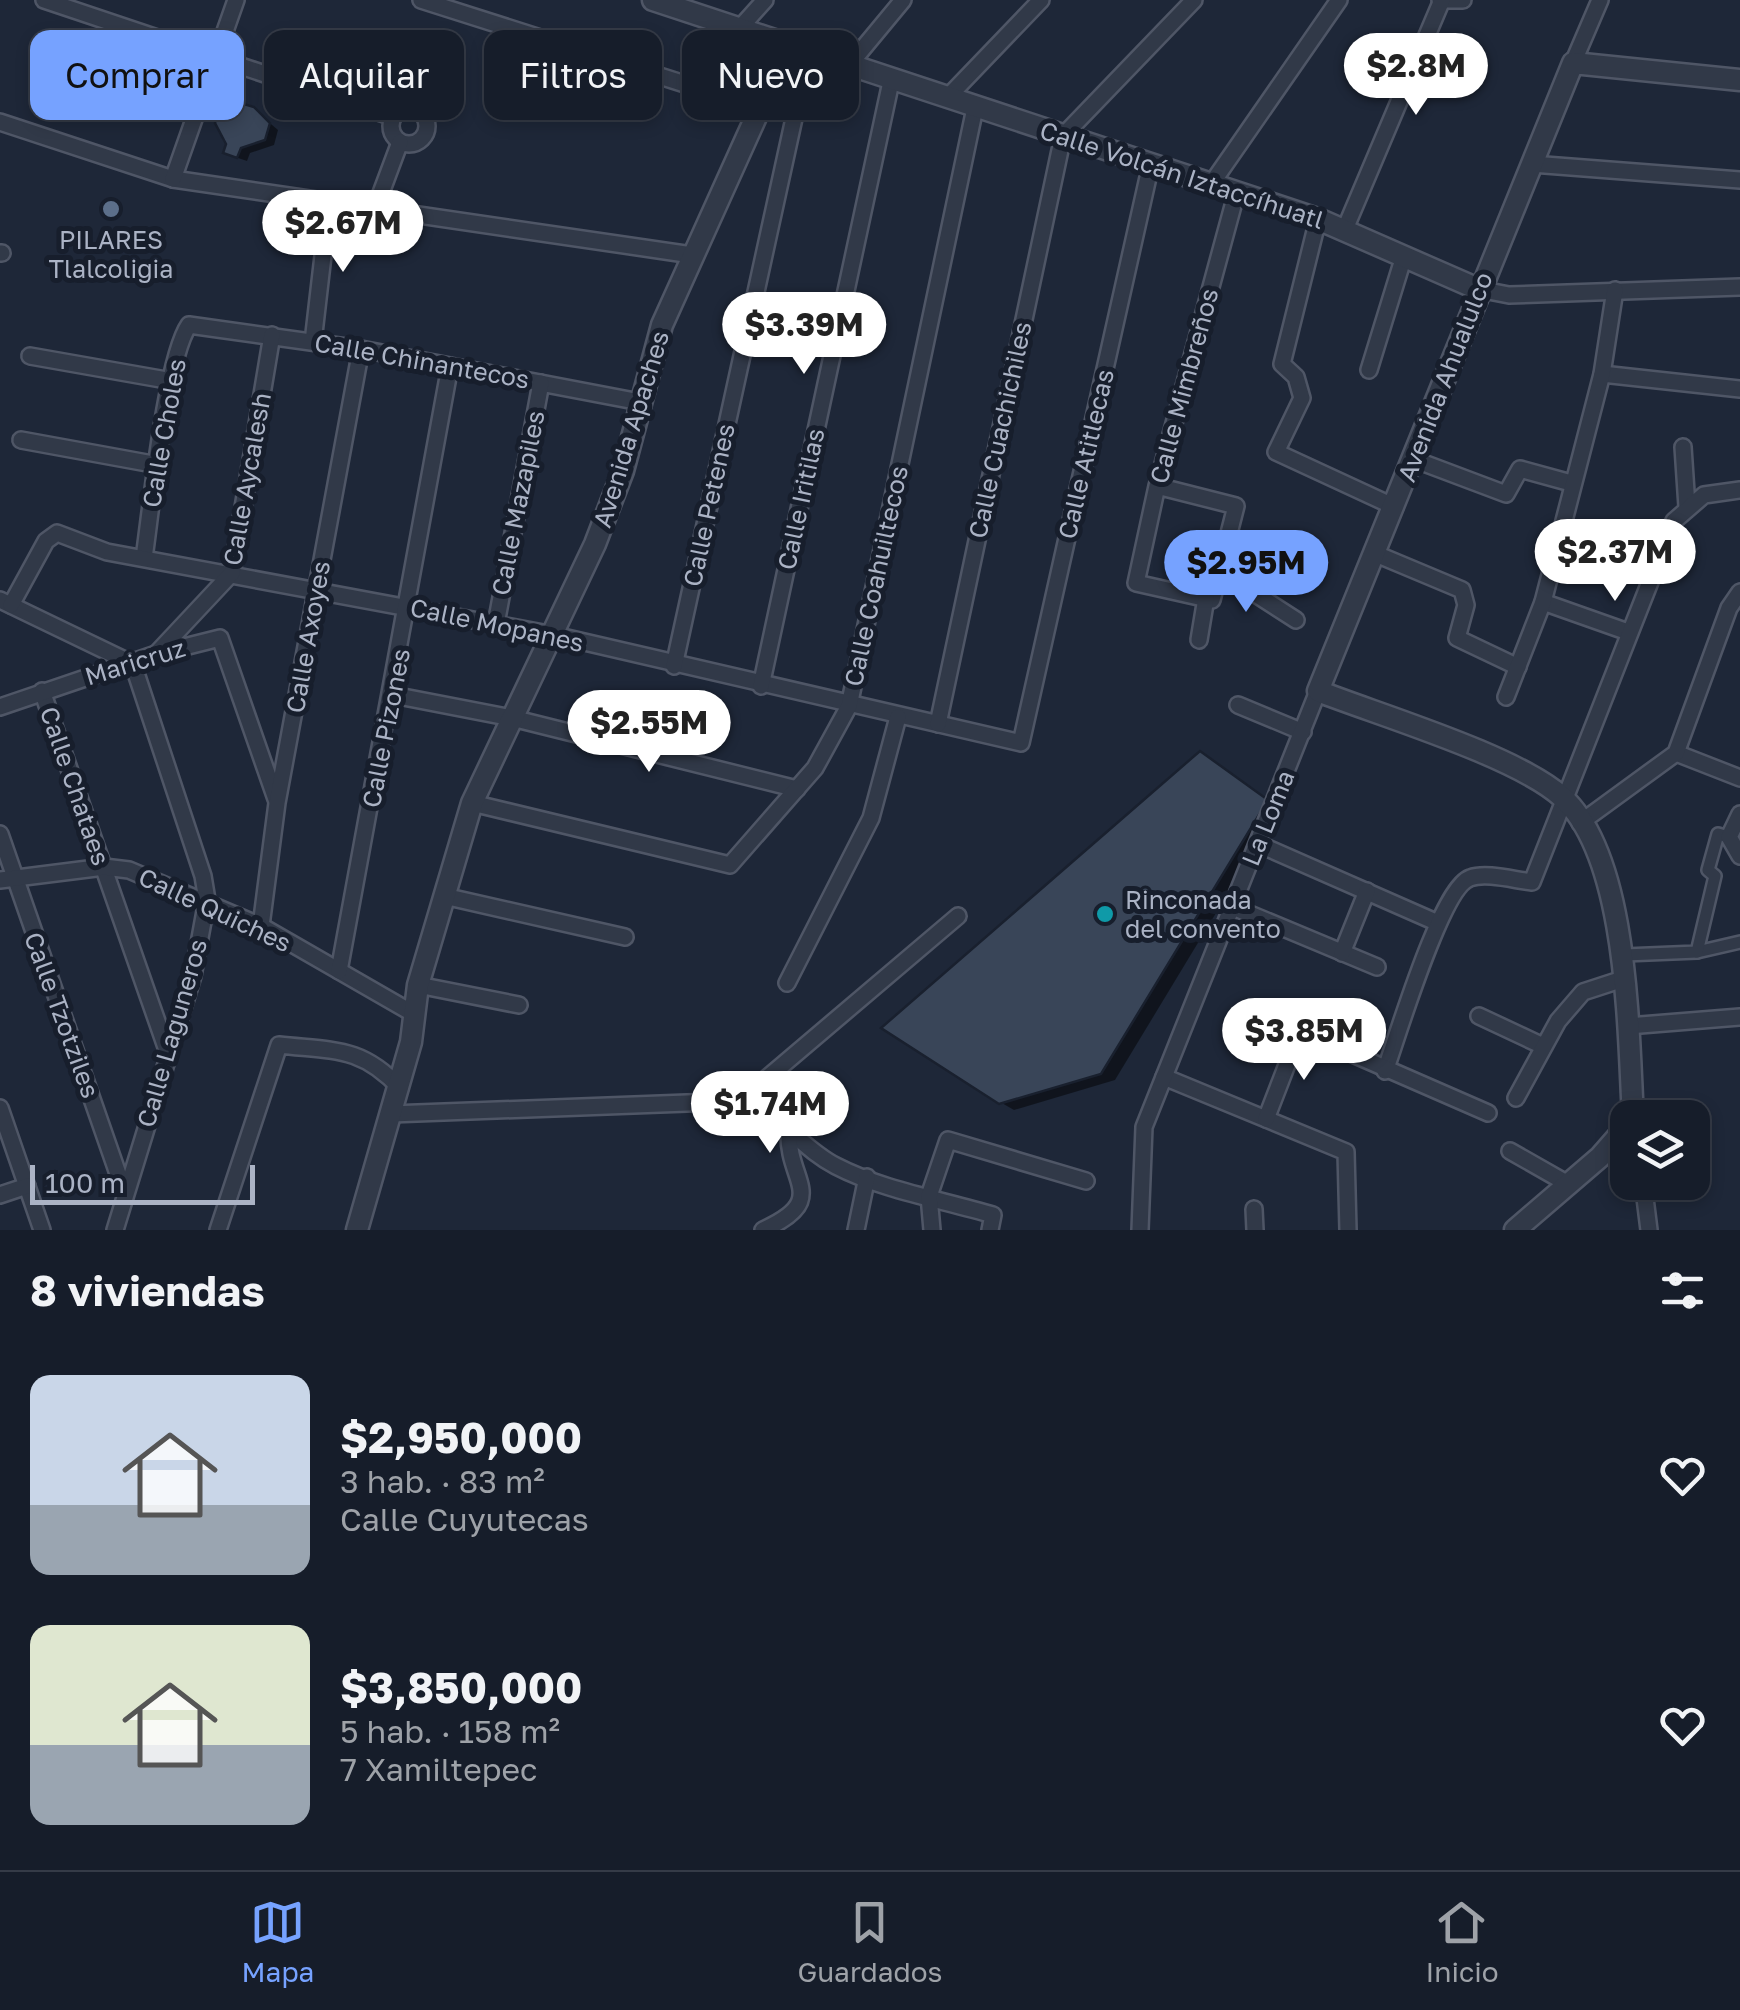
<!DOCTYPE html>
<html lang="es">
<head>
<meta charset="utf-8">
<style>
	:root { --surface:#161d2a; --page:#232a36; --text:#f1f3f6; --muted:#9ea2a8; --line:#353b47; --accent:#76a2ff }
	body { margin:0; font-family:"Golos Text",sans-serif; background:var(--page); color:var(--text); height:100vh; display:flex; flex-direction:column; font-size:38px; white-space:nowrap }
	* { box-sizing:border-box; margin:0 }
	p { font-size:32px; color:var(--muted) }
	.icon { flex:none; width:55px; height:55px; fill:none; stroke:currentColor; stroke-width:2; stroke-linecap:round; stroke-linejoin:round }
	.map { position:relative; height:1230px; overflow:hidden }
	.side { display:flex; flex-direction:column; background:var(--surface); flex:1 }
	.side>* { flex:none }
	.top-card { position:absolute; left:30px; top:30px; width:1000px; height:90px; display:flex; gap:20px }
	.controls { position:absolute; left:1610px; top:1100px; display:grid; gap:20px }
	.controls a { display:grid; place-items:center; width:100px; height:100px; border-radius:20px; background:var(--surface); box-shadow:0 5px 15px #0003,0 0 0 2px var(--line); font-size:50px }
	.scale { position:absolute; left:30px; bottom:25px; width:225px; box-sizing:border-box; padding-left:10px; border:5px solid #abb3c5; border-top:0; font-size:28px; line-height:35px; white-space:nowrap; color:#abb3c5; -webkit-text-stroke:8px #171e2c; paint-order:stroke }
	.price { position:absolute; translate:-50% -85px; padding:0 22px; border-radius:35px; background:#fff; color:#222; font-size:32px; line-height:65px; filter:drop-shadow(0 2px 5px #0008) }
	.price::after { content:''; position:absolute; left:50%; top:60px; width:30px; height:22px; margin-left:-15px; background:inherit; clip-path:polygon(0 0,100% 0,50% 100%) }
	.price.on { background:var(--accent); color:#111 }
	ul { padding:0; list-style:none }
	li { display:flex; align-items:center; gap:30px; height:250px; padding:0 30px }
	li span { display:grid; place-items:center; flex:none; width:280px; height:200px; border-radius:20px; color:#555 }
	li>.icon { margin-inline-start:auto }
	span .icon { width:120px; height:120px; fill:#fffc; stroke-width:1 }
	li b { font-size:42px }
	h2 { display:flex; justify-content:space-between; align-items:center; height:120px; padding:0 30px; font-size:42px }
	.pill { padding:0 35px; border-radius:20px; background:var(--surface); box-shadow:0 5px 15px #0003,0 0 0 2px var(--line); font-size:35px; line-height:90px }
	.pill.on { background:var(--accent); color:#111 }
	.menu { display:flex; justify-content:space-around; align-items:center; height:140px; border-top:2px solid var(--line); background:var(--surface); font-size:28px; color:var(--muted) }
	.menu a { display:grid; justify-items:center; gap:5px }
	.menu .on { color:var(--accent) }
	.map>svg:first-child { display:block }
</style>
</head>
<body>
<div class="map">
<svg width="1740" height="1230" viewBox="0 0 1740 1230">
	<rect width="100%" height="100%" fill="#1e2738"/>
	<g fill="#0007">
		<path d="M253,109L278,130L274,145L250,153L247,161L235,157L229,144Z"/>
		<path d="M1213,762L1279,809L1115,1080L1014,1110L1000,1102Z"/>
	</g>
	<g fill="#394558" stroke="#19202e" stroke-width="2.5">
		<path d="M237,102L254,107L270,123L265,140L241,148L237,158L223,153L226,144L215,123L220,106Z"/>
		<path d="M1200,751L1268,800L1101,1074L999,1104L881,1028Z"/>
	</g>
	<g fill="none" stroke-linecap="round" stroke-linejoin="round">
		<g stroke="#4f5666" stroke-width="16">
			<g id="pedestrian">
				<path d="M1697,952L1740,942"/>
				<path d="M1625,955L1697,952L1715,876L1708,870L1718,834L1729,837"/>
			</g>
		</g>
		<g stroke="#4f5666" stroke-width="20">
			<g id="minor">
				<path d="M44,0L393,117"/>
				<path d="M421,0L760,108"/>
				<path d="M1440,0H1463"/>
				<path d="M739,29L765,0"/>
				<path d="M1573,63L1600,0"/>
				<path d="M850,64L903,0"/>
				<path d="M947,98L1041,0"/>
				<circle cx="409" cy="126" r="18"/>
				<path d="M0,122L173,179L692,255"/>
				<path d="M1532,164L1740,180"/>
				<path d="M173,179L236,0"/>
				<path d="M1212,183L1339,0"/>
				<path d="M375,209L400,142"/>
				<path d="M1318,219L1282,364L1296,377L1302,398L1276,452L1395,507"/>
				<path d="M1345,229L1442,0"/>
				<path d="M0,253H2"/>
				<path d="M1478,289L1509,295L1740,287"/>
				<path d="M313,342L329,204"/>
				<path d="M30,356L172,381"/>
				<path d="M1369,370L1404,256"/>
				<path d="M1602,374L1740,389"/>
				<path d="M21,440L158,465"/>
				<path d="M1683,447L1687,507"/>
				<path d="M1413,459L1506,494L1520,469L1571,483"/>
				<path d="M1157,486L1236,506L1212,600L1136,583L1157,486L1237,191"/>
				<path d="M1376,554L1462,590L1466,605L1457,638L1518,667"/>
				<path d="M144,558C151,510 166,358 189,325L361,349L640,402"/>
				<path d="M1220,571L1296,620"/>
				<path d="M0,600L133,664L203,876L207,900L193,976L115,1230"/>
				<path d="M1543,602L1628,632"/>
				<path d="M11,605L46,541L57,533L107,552L554,635L1021,743L1151,164"/>
				<path d="M496,624L541,383"/>
				<path d="M1199,640L1206,598"/>
				<path d="M157,653L232,573L272,335"/>
				<path d="M674,666L809,50"/>
				<path d="M761,686L892,77"/>
				<path d="M42,691L167,1050"/>
				<path d="M393,695L512,718L797,789"/>
				<path d="M1506,697L1543,602L1602,374L1615,290"/>
				<path d="M1238,705L1303,732"/>
				<path d="M0,707L156,654L220,638L276,799"/>
				<path d="M938,724L1063,136L1194,0"/>
				<path d="M1676,753L1740,778"/>
				<path d="M472,803L730,865L815,768L849,706L975,108"/>
				<path d="M1740,814L1729,837L1740,856"/>
				<path d="M1580,823L1676,753L1729,608L1740,592"/>
				<path d="M0,834L125,1194"/>
				<path d="M1258,844L1438,923"/>
				<path d="M0,880L104,867L129,870L261,926L414,1014"/>
				<path d="M444,896L625,937"/>
				<path d="M1233,907L1377,967"/>
				<path d="M261,926L277,803L361,349"/>
				<path d="M1342,953L1367,891"/>
				<path d="M339,971L450,366"/>
				<path d="M787,983L871,818L898,717"/>
				<path d="M418,985L519,1005"/>
				<path d="M1479,1016L1543,1046"/>
				<path d="M1628,1026L1740,1017"/>
				<path d="M1385,1071C1397,1038 1441,888 1470,878C1486,872 1514,880 1532,882L1674,521L1704,495L1740,490"/>
				<path d="M1164,1077L1346,1152L1348,1230"/>
				<path d="M1516,1098L1558,1021L1583,992L1626,978"/>
				<path d="M740,1101C780,1112 799,1147 836,1166C882,1190 943,1200 993,1215L990,1230"/>
				<path d="M0,1108L42,1230"/>
				<path d="M391,1114L740,1101L958,916"/>
				<path d="M1266,1119L1300,1031L1488,1113"/>
				<path d="M1510,1151L1568,1184"/>
				<path d="M1643,1182L1649,1230"/>
				<path d="M0,1195L27,1186"/>
				<path d="M1254,1209L1255,1230"/>
				<path d="M218,1230L279,1045C333,1051 361,1046 400,1088"/>
				<path d="M763,1230C831,1199 787,1182 789,1132"/>
				<path d="M856,1230L867,1177"/>
				<path d="M932,1230L929,1196L948,1140L1086,1181"/>
				<path d="M1140,1230L1144,1127L1318,691"/>
			</g>
		</g>
		<g stroke="#4f5666" stroke-width="25">
			<g id="tertiary">
				<path d="M653,0L1318,219L1478,289"/>
				<path d="M1633,1117C1628,1033 1629,857 1562,797C1517,756 1379,715 1318,691L1573,63L1740,80"/>
				<path d="M357,1230L411,1042L418,985L472,803L595,544L623,471L662,325L760,108L781,41"/>
				<path d="M1515,1230L1600,1157L1628,1125"/>
			</g>
		</g>
		<use href="#pedestrian" stroke="#313948" stroke-width="11"/>
		<use href="#minor" stroke="#313948" stroke-width="15"/>
		<use href="#tertiary" stroke="#313948" stroke-width="20"/>
	</g>
	<circle fill="#5c6f8a" stroke="#171e2c" stroke-width="4" cx="111" cy="209" r="10"/>
	<circle fill="#0f9aa8" stroke="#171e2c" stroke-width="4" cx="1105" cy="914" r="10"/>
	<g text-anchor="middle" stroke-width="10" stroke-linejoin="round" paint-order="stroke">
		<g font-size="25" fill="#abb3c5" stroke="#171e2c">
			<text transform="translate(1182 175) rotate(18)" y="9">Calle Volcán Iztaccíhuatl</text>
			<text transform="translate(422 361) rotate(10)" y="9">Calle Chinantecos</text>
			<text transform="translate(1445 377) rotate(-69)" y="9">Avenida Ahualulco</text>
			<text transform="translate(1184 386) rotate(-75)" y="9">Calle Mimbreños</text>
			<text transform="translate(631 429) rotate(-73)" y="9">Avenida Apaches</text>
			<text transform="translate(1000 430) rotate(-78)" y="9">Calle Cuachichiles</text>
			<text transform="translate(164 433) rotate(-80)" y="9">Calle Choles</text>
			<text transform="translate(1086 454) rotate(-77)" y="9">Calle Atitlecas</text>
			<text transform="translate(247 479) rotate(-80)" y="9">Calle Aycalesh</text>
			<text transform="translate(801 499) rotate(-78)" y="9">Calle Iritilas</text>
			<text transform="translate(518 503) rotate(-79)" y="9">Calle Mazapiles</text>
			<text transform="translate(709 505) rotate(-78)" y="9">Calle Petenes</text>
			<text transform="translate(876 576) rotate(-78)" y="9">Calle Coahuiltecos</text>
			<text transform="translate(497 625) rotate(12)" y="9">Calle Mopanes</text>
			<text transform="translate(308 637) rotate(-80)" y="9">Calle Axoyes</text>
			<text transform="translate(135 662) rotate(-17)" y="9">Maricruz</text>
			<text transform="translate(386 728) rotate(-79)" y="9">Calle Pizones</text>
			<text transform="translate(75 786) rotate(71)" y="9">Calle Chataes</text>
			<text transform="translate(1268 818) rotate(-68)" y="9">La Loma</text>
			<text transform="translate(215 910) rotate(25)" y="9">Calle Quiches</text>
			<text transform="translate(62 1015) rotate(70)" y="9">Calle Tzotziles</text>
			<text transform="translate(172 1033) rotate(-74)" y="9">Calle Laguneros</text>
		</g>
		<g font-size="25" fill="#abb3c5" stroke="#171e2c">
			<text x="111" y="249">PILARES<tspan x="111" dy="29">Tlalcoligia</tspan></text>
			<text x="1125" y="909" text-anchor="start">Rinconada<tspan x="1125" dy="29">del convento</tspan></text>
		</g>
	</g>
</svg>
<div class="controls">
<a><svg class="icon" aria-label="layers" viewBox="0 0 24 24"><path d="M12 4l9 5-9 5-9-5zM3 14l9 5 9-5"/></svg></a>
</div>
<div class="scale">100 m</div>
<b class="price" style="left:1416px;top:118px">$2.8M</b>
<b class="price" style="left:343px;top:275px">$2.67M</b>
<b class="price" style="left:804px;top:377px">$3.39M</b>
<b class="price" style="left:1615px;top:604px">$2.37M</b>
<b class="price on" style="left:1246px;top:615px">$2.95M</b>
<b class="price" style="left:649px;top:775px">$2.55M</b>
<b class="price" style="left:1304px;top:1083px">$3.85M</b>
<b class="price" style="left:770px;top:1156px">$1.74M</b>
<div class="top-card">
<a class="pill on">Comprar</a>
<a class="pill">Alquilar</a>
<a class="pill">Filtros</a>
<a class="pill">Nuevo</a>
</div>
</div>
<section class="side">
<h2>8 viviendas<svg class="icon" aria-label="filters" viewBox="0 0 24 24"><path d="M4 7h16M4 17h16"/><circle cx="9" cy="7" r="2"/><circle cx="15" cy="17" r="2"/></svg></h2>
<ul>
<li><span style="background:linear-gradient(#c9d6e8 65%,#9aa5b1 0)"><svg class="icon" aria-label="home" viewBox="0 0 24 24"><path d="M3 11l9-7 9 7M6 9v11h12V9"/></svg></span><div><b>$2,950,000</b><p>3 hab. · 83 m²</p><p>Calle Cuyutecas</p></div><svg class="icon" aria-label="heart" viewBox="0 0 24 24"><path d="M12 20l-8-8c-3-5 5-10 8-4 3-6 11-1 8 4z"/></svg></li>
<li><span style="background:linear-gradient(#dfe7d0 60%,#9aa5b1 0)"><svg class="icon" aria-label="home" viewBox="0 0 24 24"><path d="M3 11l9-7 9 7M6 9v11h12V9"/></svg></span><div><b>$3,850,000</b><p>5 hab. · 158 m²</p><p>7 Xamiltepec</p></div><svg class="icon" aria-label="heart" viewBox="0 0 24 24"><path d="M12 20l-8-8c-3-5 5-10 8-4 3-6 11-1 8 4z"/></svg></li>
</ul>
</section>
<nav class="menu">
<a class="on"><svg class="icon" aria-label="map" viewBox="0 0 24 24"><path d="M3 6l6-2 6 2 6-2v14l-6 2-6-2-6 2zM9 4v14M15 6v14"/></svg>Mapa</a>
<a><svg class="icon" aria-label="saved" viewBox="0 0 24 24"><path d="M7 4h10v16l-5-4-5 4z"/></svg>Guardados</a>
<a><svg class="icon" aria-label="home" viewBox="0 0 24 24"><path d="M3 11l9-7 9 7M6 9v11h12V9"/></svg>Inicio</a>
</nav>
</body>
</html>
